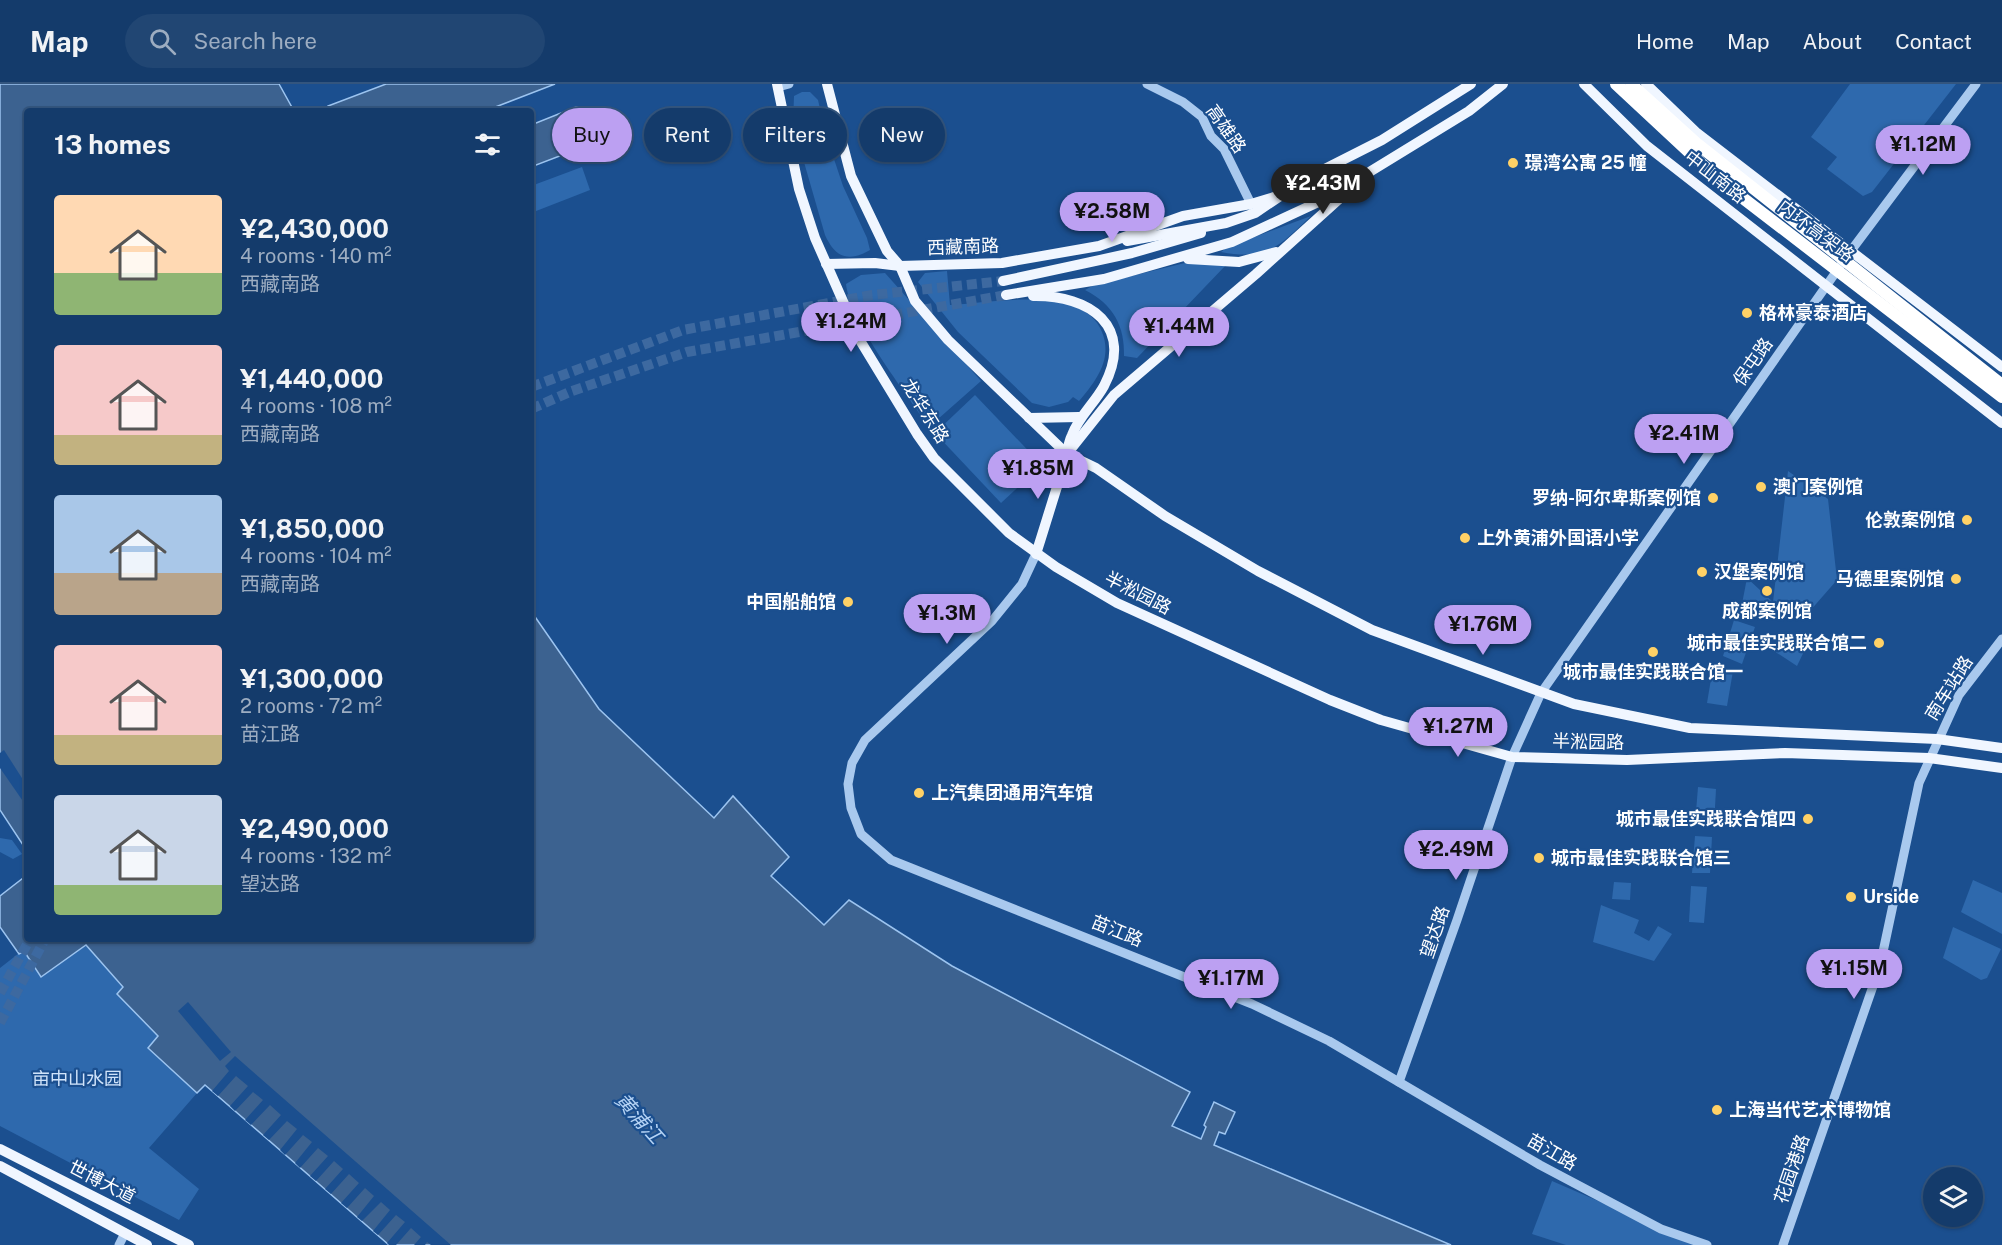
<!DOCTYPE html>
<html lang="en">
<head>
<meta charset="utf-8">
<style>
	:root { --surface:#143b6b; --page:#214673; --text:#f1f3f6; --muted:#9dadc1; --line:#33557e; --accent:#bca0f2 }
	body { margin:0; font-family:"Public Sans","Noto Sans SC",sans-serif; background:var(--page); color:var(--text); height:100vh; display:flex; flex-direction:column; font-size:22px; white-space:nowrap }
	* { box-sizing:border-box; margin:0 }
	p { font-size:20px; color:var(--muted) }
	.icon { flex:none; width:33px; height:33px; fill:none; stroke:currentColor; stroke-width:2; stroke-linecap:round; stroke-linejoin:round }
	.map { position:relative; flex:1; overflow:hidden }
	.drawer { position:absolute; left:24px; top:24px; width:510px; height:834px; display:flex; flex-direction:column; background:var(--surface); border-radius:6px; box-shadow:0 2px 4px #0004,0 0 0 2px var(--line) }
	.drawer>* { flex:none }
	.top-card { position:absolute; left:552px; top:24px; width:570px; height:54px; display:flex; gap:12px }
	.buttons { position:absolute; left:1923px; top:1083px; display:grid; gap:12px }
	.buttons a { display:grid; place-items:center; width:60px; height:60px; border-radius:50%; background:var(--surface); box-shadow:0 2px 4px #0004,0 0 0 2px var(--line); font-size:30px }
	.price { position:absolute; translate:-50% -51px; padding:0 14px; border-radius:21px; background:var(--accent); color:#111; font-size:20px; line-height:39px; filter:drop-shadow(0 2px 3px #0008) }
	.price::after { content:''; position:absolute; left:50%; top:36px; width:18px; height:14px; margin-left:-9px; background:inherit; clip-path:polygon(0 0,100% 0,50% 100%) }
	.price.current { background:#222; color:#fff }
	ul { padding:0; list-style:none }
	li { display:flex; align-items:center; gap:18px; height:150px; padding:0 30px }
	li span { display:grid; place-items:center; flex:none; width:168px; height:120px; border-radius:6px; color:#555 }
	li>.icon { margin-inline-start:auto }
	span .icon { width:72px; height:72px; fill:#fffc; stroke-width:1 }
	li b { font-size:26px }
	h2 { display:flex; justify-content:space-between; align-items:center; height:72px; padding:0 30px; font-size:26px }
	.pill { padding:0 21px; border-radius:27px; background:var(--surface); box-shadow:0 2px 4px #0004,0 0 0 2px var(--line); font-size:21px; line-height:54px }
	.pill.current { background:var(--accent); color:#111 }
	header { display:flex; align-items:center; gap:36px; box-sizing:border-box; height:84px; padding:0 30px; background:var(--surface); border-bottom:2px solid var(--line) }
	header strong { font-size:28px }
	nav { display:flex; gap:33px; margin-inline-start:auto; font-size:21px }
	.search { width:420px; height:54px; background:var(--page); display:flex; align-items:center; gap:15px; box-sizing:border-box; padding:0 21px; border-radius:33px; color:var(--muted); font-size:22px }
	.map>svg:first-child { display:block }
</style>
</head>
<body>
<header>
<strong>Map</strong>
<div class="search"><svg class="icon" aria-label="search" viewBox="0 0 24 24"><circle cx="10" cy="10" r="6"/><path d="M15 15l6 6"/></svg>Search here</div>
<nav><a>Home</a><a>Map</a><a>About</a><a>Contact</a></nav>
</header>
<div class="map">
<svg width="2002" height="1161" viewBox="0 0 2002 1161">
	<rect width="100%" height="100%" fill="#1b4f8f"/>
	<g fill="#2e69ad">
		<path d="M1850,0H1956L1872,108L1863,112L1827,85L1837,73L1811,53Z"/>
		<path d="M802,8H810L818,16L826,51L843,102L867,154L870,166C848,179 835,173 825,151L793,40L794,12Z"/>
		<path d="M582,83L590,106L531,129V102Z"/>
		<path d="M1311,132C1279,162 1268,177 1221,168L1227,163Z"/>
		<path d="M1189,178L1226,181L1137,274L1124,272C1125,242 1113,220 1085,206L1094,201Z"/>
		<path d="M947,187L950,221C992,219 1083,200 1102,248C1113,275 1096,297 1079,317L1073,313L1068,318L1049,323L1032,319L958,248L918,198L925,189Z"/>
		<path d="M885,189L981,297L929,343C906,309 850,238 846,200L861,191Z"/>
		<path d="M975,311L1042,381L1001,419L935,349Z"/>
		<path d="M1788,387L1828,415L1837,496L1802,536L1741,525L1747,494L1773,518Z"/>
		<path d="M1734,536L1755,543L1742,580L1723,572Z"/>
		<path d="M1781,549L1810,555L1797,582L1771,565Z"/>
		<path d="M1713,583L1733,587L1727,622L1707,619Z"/>
		<path d="M1698,703L1716,705L1714,742L1695,740Z"/>
		<path d="M1695,752L1712,753L1710,789H1692Z"/>
		<path d="M0,754L12,756L22,770L13,775L0,768Z"/>
		<path d="M1973,796L2002,809V850L1961,828Z"/>
		<path d="M1614,798L1631,799L1630,816L1612,815Z"/>
		<path d="M1691,802L1707,803L1704,839L1689,838Z"/>
		<path d="M1601,821L1639,836L1634,849L1649,857L1658,842L1672,850L1654,877L1593,858Z"/>
		<path d="M1953,843L2001,865L1987,894L1981,896L1943,874Z"/>
		<path d="M86,861L123,904L117,910L159,953L149,964L197,1009L149,1064L199,1105L179,1136L0,1042V884L23,866L41,893Z"/>
		<path d="M1552,1097L1700,1161H1566L1532,1150Z"/>
	</g>
	<g fill="#3c6290" stroke="#9cc4f0" stroke-width="1.5">
		<path d="M0,0H279L294,27H27V758L23,761L0,726Z"/>
		<path d="M386,0H555L485,27H329L328,22Z"/>
		<path d="M576,23L606,24L613,40L591,60L531,83V41Z"/>
		<path d="M531,527L599,625L714,734L733,712L789,773L771,792L824,841L849,816L952,882L1190,1008L1172,1042L1201,1055L1206,1043L1204,1041L1214,1018L1235,1028L1225,1050L1219,1048L1214,1061L1451,1161H389L205,1001L197,1009L148,964L158,952L117,910L123,903L86,861L41,893L24,867L19,870L0,843V812L27,791V855H531Z"/>
	</g>
	<g fill="#1b4f8f">
		<path d="M4,666L27,702V723L0,684V669Z"/>
		<path d="M188,918L231,968L220,977L178,927Z"/>
		<path d="M235,972L451,1161H431L427,1158L425,1161H414L421,1153L411,1144L396,1161H389L387,1159L405,1138L396,1131L378,1151L373,1147L390,1126L381,1118L362,1137L357,1133L374,1112L365,1104L347,1124L341,1119L359,1099L349,1090L331,1110L325,1105L343,1085L334,1077L316,1097L310,1092L328,1072L318,1064L300,1084L295,1079L312,1058L303,1051L285,1071L280,1066L297,1045L287,1037L269,1056L263,1051L281,1031L270,1021L251,1041L245,1036L263,1016L253,1008L235,1027L230,1022L248,1002L236,992L218,1012L212,1007L229,987L225,982Z"/>
	</g>
	<g fill="none" stroke-linecap="round" stroke-linejoin="round">
		<g stroke="#3d69a0" stroke-width="10" stroke-dasharray="10 5" stroke-linecap="butt">
			<path d="M531,303L683,246L872,211L1003,197"/>
			<path d="M531,325L572,307L687,268L1006,211"/>
			<path d="M0,909L30,855"/>
			<path d="M0,939L45,855"/>
		</g>
		<g stroke="#a9c9ee" stroke-width="9">
			<path d="M1147,0L1183,18L1202,33L1211,52L1224,65L1254,126"/>
			<path d="M778,3L789,0"/>
			<path d="M1036,470L1022,500L992,537L865,656L852,679L848,700L851,724L861,750L891,776L1252,920L1329,957L1540,1081L1661,1145L1707,1161"/>
			<path d="M1399,998L1457,836L1512,673L1541,609L1850,168L1976,0"/>
			<path d="M119,1161L125,1149"/>
			<path d="M1783,1161L1880,882L1919,699L1959,611L2002,555"/>
		</g>
		<g stroke="#f0f6ff" stroke-width="10">
			<path d="M777,0L799,105L815,154L861,258L917,350L934,374L1009,449L1056,483L1117,519L1330,616L1381,636L1512,673L1627,676L1785,669L1929,674L2002,684"/>
			<path d="M827,0L851,92L887,167L900,182L915,217L948,256L1067,370L1096,384L1165,432L1258,487L1372,546L1574,620L1690,644L1937,655L2002,664"/>
			<path d="M1584,0L1647,62L2002,339"/>
			<path d="M1646,0L1697,49L2002,283"/>
			<path d="M1127,157L1226,139L1255,129L1307,94L1382,56L1471,0"/>
			<path d="M1188,175L1239,178L1276,168"/>
			<path d="M826,180L875,179L900,182L1002,179L1099,162L1183,132L1251,120L1284,110"/>
			<path d="M1003,197L1132,169L1201,149"/>
			<path d="M1006,211L1104,195L1232,158L1327,114L1469,27L1503,0"/>
			<path d="M1033,212C1090,211 1135,242 1104,302C1094,320 1079,332 1072,351C1068,359 1067,369 1065,378C1055,408 1046,439 1036,470"/>
			<path d="M1029,334L1079,333"/>
			<path d="M1067,370L1114,311L1256,190L1348,107"/>
			<path d="M0,1065L189,1161"/>
			<path d="M0,1082L147,1161"/>
		</g>
		<g stroke="#fff" stroke-width="12">
			<path d="M1616,0L1718,95L2002,313"/>
			<path d="M1631,0L1696,59L2002,301"/>
		</g>
	</g>
	<g fill="#ffd166" stroke="#1b4f8f" stroke-width="2">
		<circle cx="1513" cy="79" r="6"/>
		<circle cx="1747" cy="229" r="6"/>
		<circle cx="1761" cy="403" r="6"/>
		<circle cx="1713" cy="414" r="6"/>
		<circle cx="1967" cy="436" r="6"/>
		<circle cx="1465" cy="454" r="6"/>
		<circle cx="1702" cy="488" r="6"/>
		<circle cx="1956" cy="495" r="6"/>
		<circle cx="1767" cy="507" r="6"/>
		<circle cx="848" cy="518" r="6"/>
		<circle cx="1879" cy="559" r="6"/>
		<circle cx="1653" cy="568" r="6"/>
		<circle cx="919" cy="709" r="6"/>
		<circle cx="1808" cy="735" r="6"/>
		<circle cx="1539" cy="774" r="6"/>
		<circle cx="1851" cy="813" r="6"/>
		<circle cx="1717" cy="1026" r="6"/>
	</g>
	<g text-anchor="middle" stroke-width="4.5" stroke-linejoin="round" paint-order="stroke">
		<g font-size="18" fill="#fff" stroke="#1b4f8f">
			<text transform="translate(1226 45) rotate(55)" y="6">高雄路</text>
			<text transform="translate(1715 93) rotate(38)" y="6">中山南路</text>
			<text transform="translate(1816 147) rotate(37)" y="6">内环高架路</text>
			<text transform="translate(963 163) rotate(-2)" y="6">西藏南路</text>
			<text transform="translate(1753 278) rotate(-55)" y="6">保屯路</text>
			<text transform="translate(925 327) rotate(58)" y="6">龙华东路</text>
			<text transform="translate(1138 509) rotate(27)" y="6">半淞园路</text>
			<text transform="translate(1949 604) rotate(-58)" y="6">南车站路</text>
			<text transform="translate(1588 658) rotate(1)" y="6">半淞园路</text>
			<text transform="translate(1117 847) rotate(22)" y="6">苗江路</text>
			<text transform="translate(1435 848) rotate(-71)" y="6">望达路</text>
			<text transform="translate(1552 1068) rotate(30)" y="6">苗江路</text>
			<text transform="translate(1792 1085) rotate(-71)" y="6">花园港路</text>
			<text transform="translate(102 1098) rotate(27)" y="6">世博大道</text>
		</g>
		<g font-size="18" font-weight="bold" fill="#fff" stroke="#1b4f8f" text-anchor="start">
			<text x="1525" y="85">璟湾公寓 25 幢</text>
			<text x="1759" y="235">格林豪泰酒店</text>
			<text x="1773" y="409">澳门案例馆</text>
			<text x="1701" y="420" text-anchor="end">罗纳-阿尔卑斯案例馆</text>
			<text x="1955" y="442" text-anchor="end">伦敦案例馆</text>
			<text x="1477" y="460">上外黄浦外国语小学</text>
			<text x="1714" y="494">汉堡案例馆</text>
			<text x="1944" y="501" text-anchor="end">马德里案例馆</text>
			<text x="836" y="524" text-anchor="end">中国船舶馆</text>
			<text x="1767" y="533" text-anchor="middle">成都案例馆</text>
			<text x="1867" y="565" text-anchor="end">城市最佳实践联合馆二</text>
			<text x="1653" y="594" text-anchor="middle">城市最佳实践联合馆一</text>
			<text x="931" y="715">上汽集团通用汽车馆</text>
			<text x="1796" y="741" text-anchor="end">城市最佳实践联合馆四</text>
			<text x="1551" y="780">城市最佳实践联合馆三</text>
			<text x="1863" y="819">Urside</text>
			<text x="1729" y="1032">上海当代艺术博物馆</text>
		</g>
		<g font-size="18" fill="#cfe3fa" stroke="#1b4f8f">
			<text x="77" y="1001">亩中山水园</text>
		</g>
		<g font-size="20" font-style="italic" fill="#b5d3f5" stroke="#1b4f8f">
			<text transform="translate(639 1034) rotate(48)" y="7">黄浦江</text>
		</g>
	</g>
</svg>
<div class="buttons">
<a><svg class="icon" aria-label="layers" viewBox="0 0 24 24"><path d="M12 4l9 5-9 5-9-5zM3 14l9 5 9-5"/></svg></a>
</div>
<b class="price" style="left:1923px;top:92px">¥1.12M</b>
<b class="price current" style="left:1323px;top:131px">¥2.43M</b>
<b class="price" style="left:1112px;top:159px">¥2.58M</b>
<b class="price" style="left:851px;top:269px">¥1.24M</b>
<b class="price" style="left:1179px;top:274px">¥1.44M</b>
<b class="price" style="left:1684px;top:381px">¥2.41M</b>
<b class="price" style="left:1038px;top:416px">¥1.85M</b>
<b class="price" style="left:947px;top:561px">¥1.3M</b>
<b class="price" style="left:1483px;top:572px">¥1.76M</b>
<b class="price" style="left:1458px;top:674px">¥1.27M</b>
<b class="price" style="left:1456px;top:797px">¥2.49M</b>
<b class="price" style="left:1854px;top:916px">¥1.15M</b>
<b class="price" style="left:1231px;top:926px">¥1.17M</b>
<div class="top-card">
<a class="pill current">Buy</a>
<a class="pill">Rent</a>
<a class="pill">Filters</a>
<a class="pill">New</a>
</div>
<section class="drawer">
<h2>13 homes<svg class="icon" aria-label="filters" viewBox="0 0 24 24"><path d="M4 7h16M4 17h16"/><circle cx="9" cy="7" r="2"/><circle cx="15" cy="17" r="2"/></svg></h2>
<ul>
<li><span style="background:linear-gradient(#ffd9b3 65%,#8fb573 0)"><svg class="icon" aria-label="home" viewBox="0 0 24 24"><path d="M3 11l9-7 9 7M6 9v11h12V9"/></svg></span><div><b>¥2,430,000</b><p>4 rooms · 140 m²</p><p>西藏南路</p></div></li>
<li><span style="background:linear-gradient(#f6c9c9 75%,#c2b280 0)"><svg class="icon" aria-label="home" viewBox="0 0 24 24"><path d="M3 11l9-7 9 7M6 9v11h12V9"/></svg></span><div><b>¥1,440,000</b><p>4 rooms · 108 m²</p><p>西藏南路</p></div></li>
<li><span style="background:linear-gradient(#a9c7e8 65%,#b9a48a 0)"><svg class="icon" aria-label="home" viewBox="0 0 24 24"><path d="M3 11l9-7 9 7M6 9v11h12V9"/></svg></span><div><b>¥1,850,000</b><p>4 rooms · 104 m²</p><p>西藏南路</p></div></li>
<li><span style="background:linear-gradient(#f6c9c9 75%,#c2b280 0)"><svg class="icon" aria-label="home" viewBox="0 0 24 24"><path d="M3 11l9-7 9 7M6 9v11h12V9"/></svg></span><div><b>¥1,300,000</b><p>2 rooms · 72 m²</p><p>苗江路</p></div></li>
<li><span style="background:linear-gradient(#c9d6e8 75%,#8fb573 0)"><svg class="icon" aria-label="home" viewBox="0 0 24 24"><path d="M3 11l9-7 9 7M6 9v11h12V9"/></svg></span><div><b>¥2,490,000</b><p>4 rooms · 132 m²</p><p>望达路</p></div></li>
</ul>
</section>
</div>
</body>
</html>
